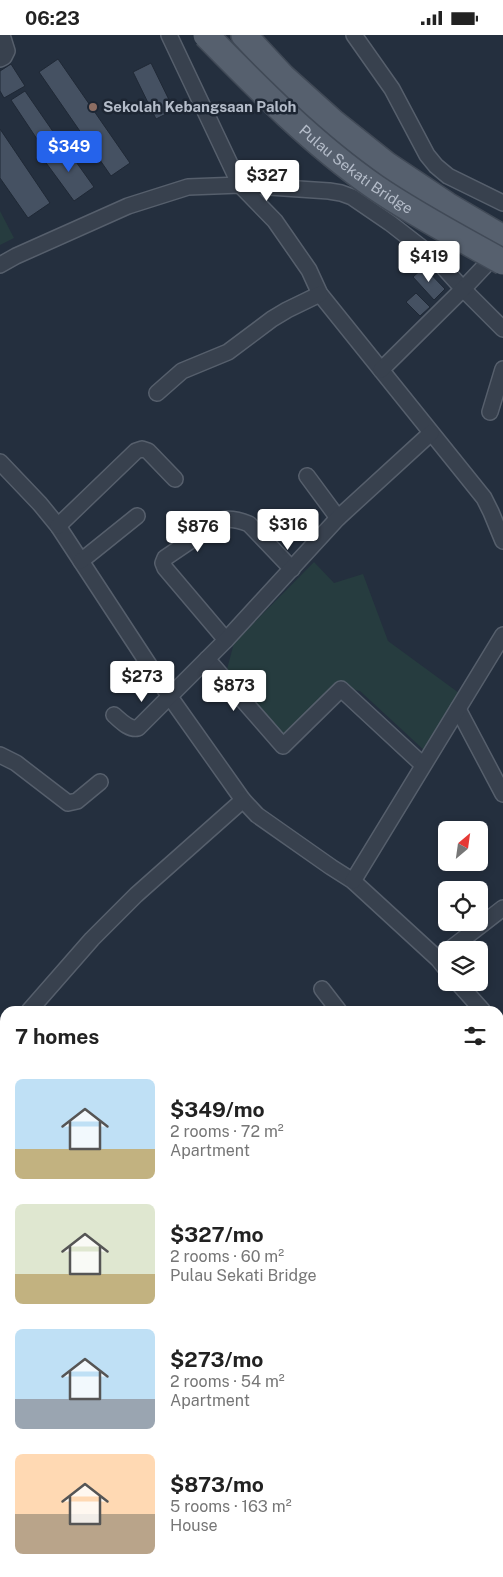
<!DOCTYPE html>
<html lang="en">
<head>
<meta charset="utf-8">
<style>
	:root { --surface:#fff; --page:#f2f2f2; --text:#222; --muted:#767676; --accent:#2563eb }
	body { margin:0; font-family:"Public Sans",sans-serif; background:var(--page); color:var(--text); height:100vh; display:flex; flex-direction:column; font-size:19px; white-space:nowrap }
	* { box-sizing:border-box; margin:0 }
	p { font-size:16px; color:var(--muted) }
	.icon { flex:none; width:28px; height:28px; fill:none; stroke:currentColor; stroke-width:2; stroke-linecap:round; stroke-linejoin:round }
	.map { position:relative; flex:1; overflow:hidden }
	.side { position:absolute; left:0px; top:971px; width:504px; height:571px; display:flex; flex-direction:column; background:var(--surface); border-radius:15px 15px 0 0; box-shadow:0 2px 8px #0003 }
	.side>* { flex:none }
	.needle { width:32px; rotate:29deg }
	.buttons { position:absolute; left:438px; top:786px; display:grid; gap:10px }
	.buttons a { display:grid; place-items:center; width:50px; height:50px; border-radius:8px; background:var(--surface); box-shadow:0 2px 8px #0003; font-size:25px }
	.price { position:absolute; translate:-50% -42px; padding:0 11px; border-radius:5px; background:#fff; color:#222; font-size:16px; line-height:32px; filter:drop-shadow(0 1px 2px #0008) }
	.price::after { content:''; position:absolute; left:50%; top:30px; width:15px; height:11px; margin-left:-8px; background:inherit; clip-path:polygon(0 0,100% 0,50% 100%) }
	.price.current { background:var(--accent); color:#fff }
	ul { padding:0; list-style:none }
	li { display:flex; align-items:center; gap:15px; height:125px; padding:0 15px }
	li span { display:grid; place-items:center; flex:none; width:140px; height:100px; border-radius:8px; color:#555 }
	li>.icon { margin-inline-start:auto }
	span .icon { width:60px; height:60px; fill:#fffc; stroke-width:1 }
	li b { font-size:21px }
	h2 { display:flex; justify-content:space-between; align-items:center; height:60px; padding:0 15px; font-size:21px }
	.status { display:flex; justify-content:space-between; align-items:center; height:35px; padding:0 25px; background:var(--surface); direction:ltr }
	.status svg { height:14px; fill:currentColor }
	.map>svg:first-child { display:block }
</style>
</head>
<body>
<div class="status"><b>06:23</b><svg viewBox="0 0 49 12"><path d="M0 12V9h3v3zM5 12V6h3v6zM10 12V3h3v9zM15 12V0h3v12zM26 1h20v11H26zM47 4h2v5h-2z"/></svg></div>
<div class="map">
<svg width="503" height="1542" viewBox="0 0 503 1542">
	<rect width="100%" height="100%" fill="#242f3e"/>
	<g fill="#263c3f">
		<path d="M0,176L14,203L0,210Z"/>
		<path d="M314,527L334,548L363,539L388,606L459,658L425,716L360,656L334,650L285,703L226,638L234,608Z"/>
	</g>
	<g fill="#455162" stroke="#1f2835">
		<path d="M58,24L130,128L111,141L39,37Z"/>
		<path d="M151,28L174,75L156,84L133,37Z"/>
		<path d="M11,29L25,51L4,63L0,56V36Z"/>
		<path d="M25,56L54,98L39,107L11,65Z"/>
		<path d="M0,94L50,168L28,183L0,143Z"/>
		<path d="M64,110L94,152L74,166L44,125Z"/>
		<path d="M424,232L445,254L434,265L413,242Z"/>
		<path d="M416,258L430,272L420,281L406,267Z"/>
	</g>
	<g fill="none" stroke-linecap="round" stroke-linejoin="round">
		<g stroke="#565f6c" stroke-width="18">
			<g id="minor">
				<path d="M169,0L240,150L275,186L309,235L320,259L484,463L491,477L503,506"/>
				<path d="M354,0L392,54L427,120L436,131L448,141L503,168"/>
				<path d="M0,24L4,22L7,16L2,0"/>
				<path d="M0,230L16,221L128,171L188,152L240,150L329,156L341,158L352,162L390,188L435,223L463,254L503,294"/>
				<path d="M381,335L463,254L498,217"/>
				<path d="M157,358L182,336L228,317L272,284L287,275L320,259"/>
				<path d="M490,377L503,334"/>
				<path d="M0,427L40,469L58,491L170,662L243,765L257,780L331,832L353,846L438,924L446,934"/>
				<path d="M307,441L338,483"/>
				<path d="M58,491L136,416L142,414L148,416L175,444"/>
				<path d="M81,526L137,481"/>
				<path d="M226,605L165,533L163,528L165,523L221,485C231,483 239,485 249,489L292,534"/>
				<path d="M207,624L283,711L341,654L423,730"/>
				<path d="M458,674L503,759"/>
				<path d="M114,680C121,686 129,695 138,693L226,605L338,483L431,398"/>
				<path d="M0,720L16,728L68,768L77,766L100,747"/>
				<path d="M353,846L503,600"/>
				<path d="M449,915L503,873"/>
				<path d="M458,948L483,976"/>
				<path d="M322,954L339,976"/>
				<path d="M29,976L92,904L136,860L243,765"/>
				<path d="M499,995L503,1001"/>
				<path d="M0,1005L5,1000"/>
				<path d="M499,1311L503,1314"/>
				<path d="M0,1412L5,1416"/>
				<path d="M499,1462L503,1459"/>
				<path d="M71,1542L77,1538"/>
				<path d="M221,1542L226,1538"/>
				<path d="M382,1542L388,1538"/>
			</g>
		</g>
		<g stroke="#414a57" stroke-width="28">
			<path id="primary" d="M244,0L283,42L333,87L387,130L447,170L503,203"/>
		</g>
		<use href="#minor" stroke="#38414e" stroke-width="15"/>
		<use href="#primary" stroke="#56606e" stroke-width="25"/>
		<g stroke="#414a57" stroke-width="28" stroke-linecap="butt">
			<g id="primary-bridge">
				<path id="s1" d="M206,0C259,54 313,109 375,152C416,180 460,203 503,227"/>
			</g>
		</g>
		<use href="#primary-bridge" stroke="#56606e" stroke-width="25"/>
	</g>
	<circle fill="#8d6e63" stroke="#1d2633" stroke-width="2" cx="93" cy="72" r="5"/>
	<g text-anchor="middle" stroke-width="5" stroke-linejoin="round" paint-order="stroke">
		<g font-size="15" font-weight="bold" fill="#b4bcc9" stroke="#1d2633" text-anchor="start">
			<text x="103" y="77">Sekolah Kebangsaan Paloh</text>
		</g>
		<g font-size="15" fill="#b4bcc9" stroke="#1d2633">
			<text dy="5" stroke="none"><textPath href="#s1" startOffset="202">Pulau Sekati Bridge</textPath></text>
		</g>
	</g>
</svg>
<div class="buttons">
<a><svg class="needle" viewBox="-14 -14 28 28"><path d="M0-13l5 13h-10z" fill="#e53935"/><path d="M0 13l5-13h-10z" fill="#767676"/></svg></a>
<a><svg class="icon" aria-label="locate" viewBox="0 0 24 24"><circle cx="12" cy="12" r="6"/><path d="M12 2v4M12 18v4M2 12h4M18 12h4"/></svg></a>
<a><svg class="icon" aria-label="layers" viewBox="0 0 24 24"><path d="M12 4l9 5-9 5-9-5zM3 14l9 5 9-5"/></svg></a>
</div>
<b class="price current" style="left:69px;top:138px">$349</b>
<b class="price" style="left:267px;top:167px">$327</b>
<b class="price" style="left:429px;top:248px">$419</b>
<b class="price" style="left:288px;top:516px">$316</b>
<b class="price" style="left:198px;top:518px">$876</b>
<b class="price" style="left:142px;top:668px">$273</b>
<b class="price" style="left:234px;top:677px">$873</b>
<section class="side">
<h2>7 homes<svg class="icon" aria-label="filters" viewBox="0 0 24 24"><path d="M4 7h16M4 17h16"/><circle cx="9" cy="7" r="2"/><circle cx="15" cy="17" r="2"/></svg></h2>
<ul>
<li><span style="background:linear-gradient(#bfe0f5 70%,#c2b280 0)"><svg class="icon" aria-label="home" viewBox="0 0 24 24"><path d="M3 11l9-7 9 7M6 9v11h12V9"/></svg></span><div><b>$349/mo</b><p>2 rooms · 72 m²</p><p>Apartment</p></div></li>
<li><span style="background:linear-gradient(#dfe7d0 70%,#c2b280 0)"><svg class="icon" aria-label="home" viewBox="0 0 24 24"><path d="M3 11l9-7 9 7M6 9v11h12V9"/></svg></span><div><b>$327/mo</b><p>2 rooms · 60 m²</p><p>Pulau Sekati Bridge</p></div></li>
<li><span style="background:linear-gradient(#bfe0f5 70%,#9aa5b1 0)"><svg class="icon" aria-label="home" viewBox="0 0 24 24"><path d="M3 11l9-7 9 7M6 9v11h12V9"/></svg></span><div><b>$273/mo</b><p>2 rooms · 54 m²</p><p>Apartment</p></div></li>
<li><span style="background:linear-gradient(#ffd9b3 60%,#b9a48a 0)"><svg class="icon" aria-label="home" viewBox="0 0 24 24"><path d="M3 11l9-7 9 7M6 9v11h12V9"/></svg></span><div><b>$873/mo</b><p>5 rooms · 163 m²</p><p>House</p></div></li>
</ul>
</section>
</div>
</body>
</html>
